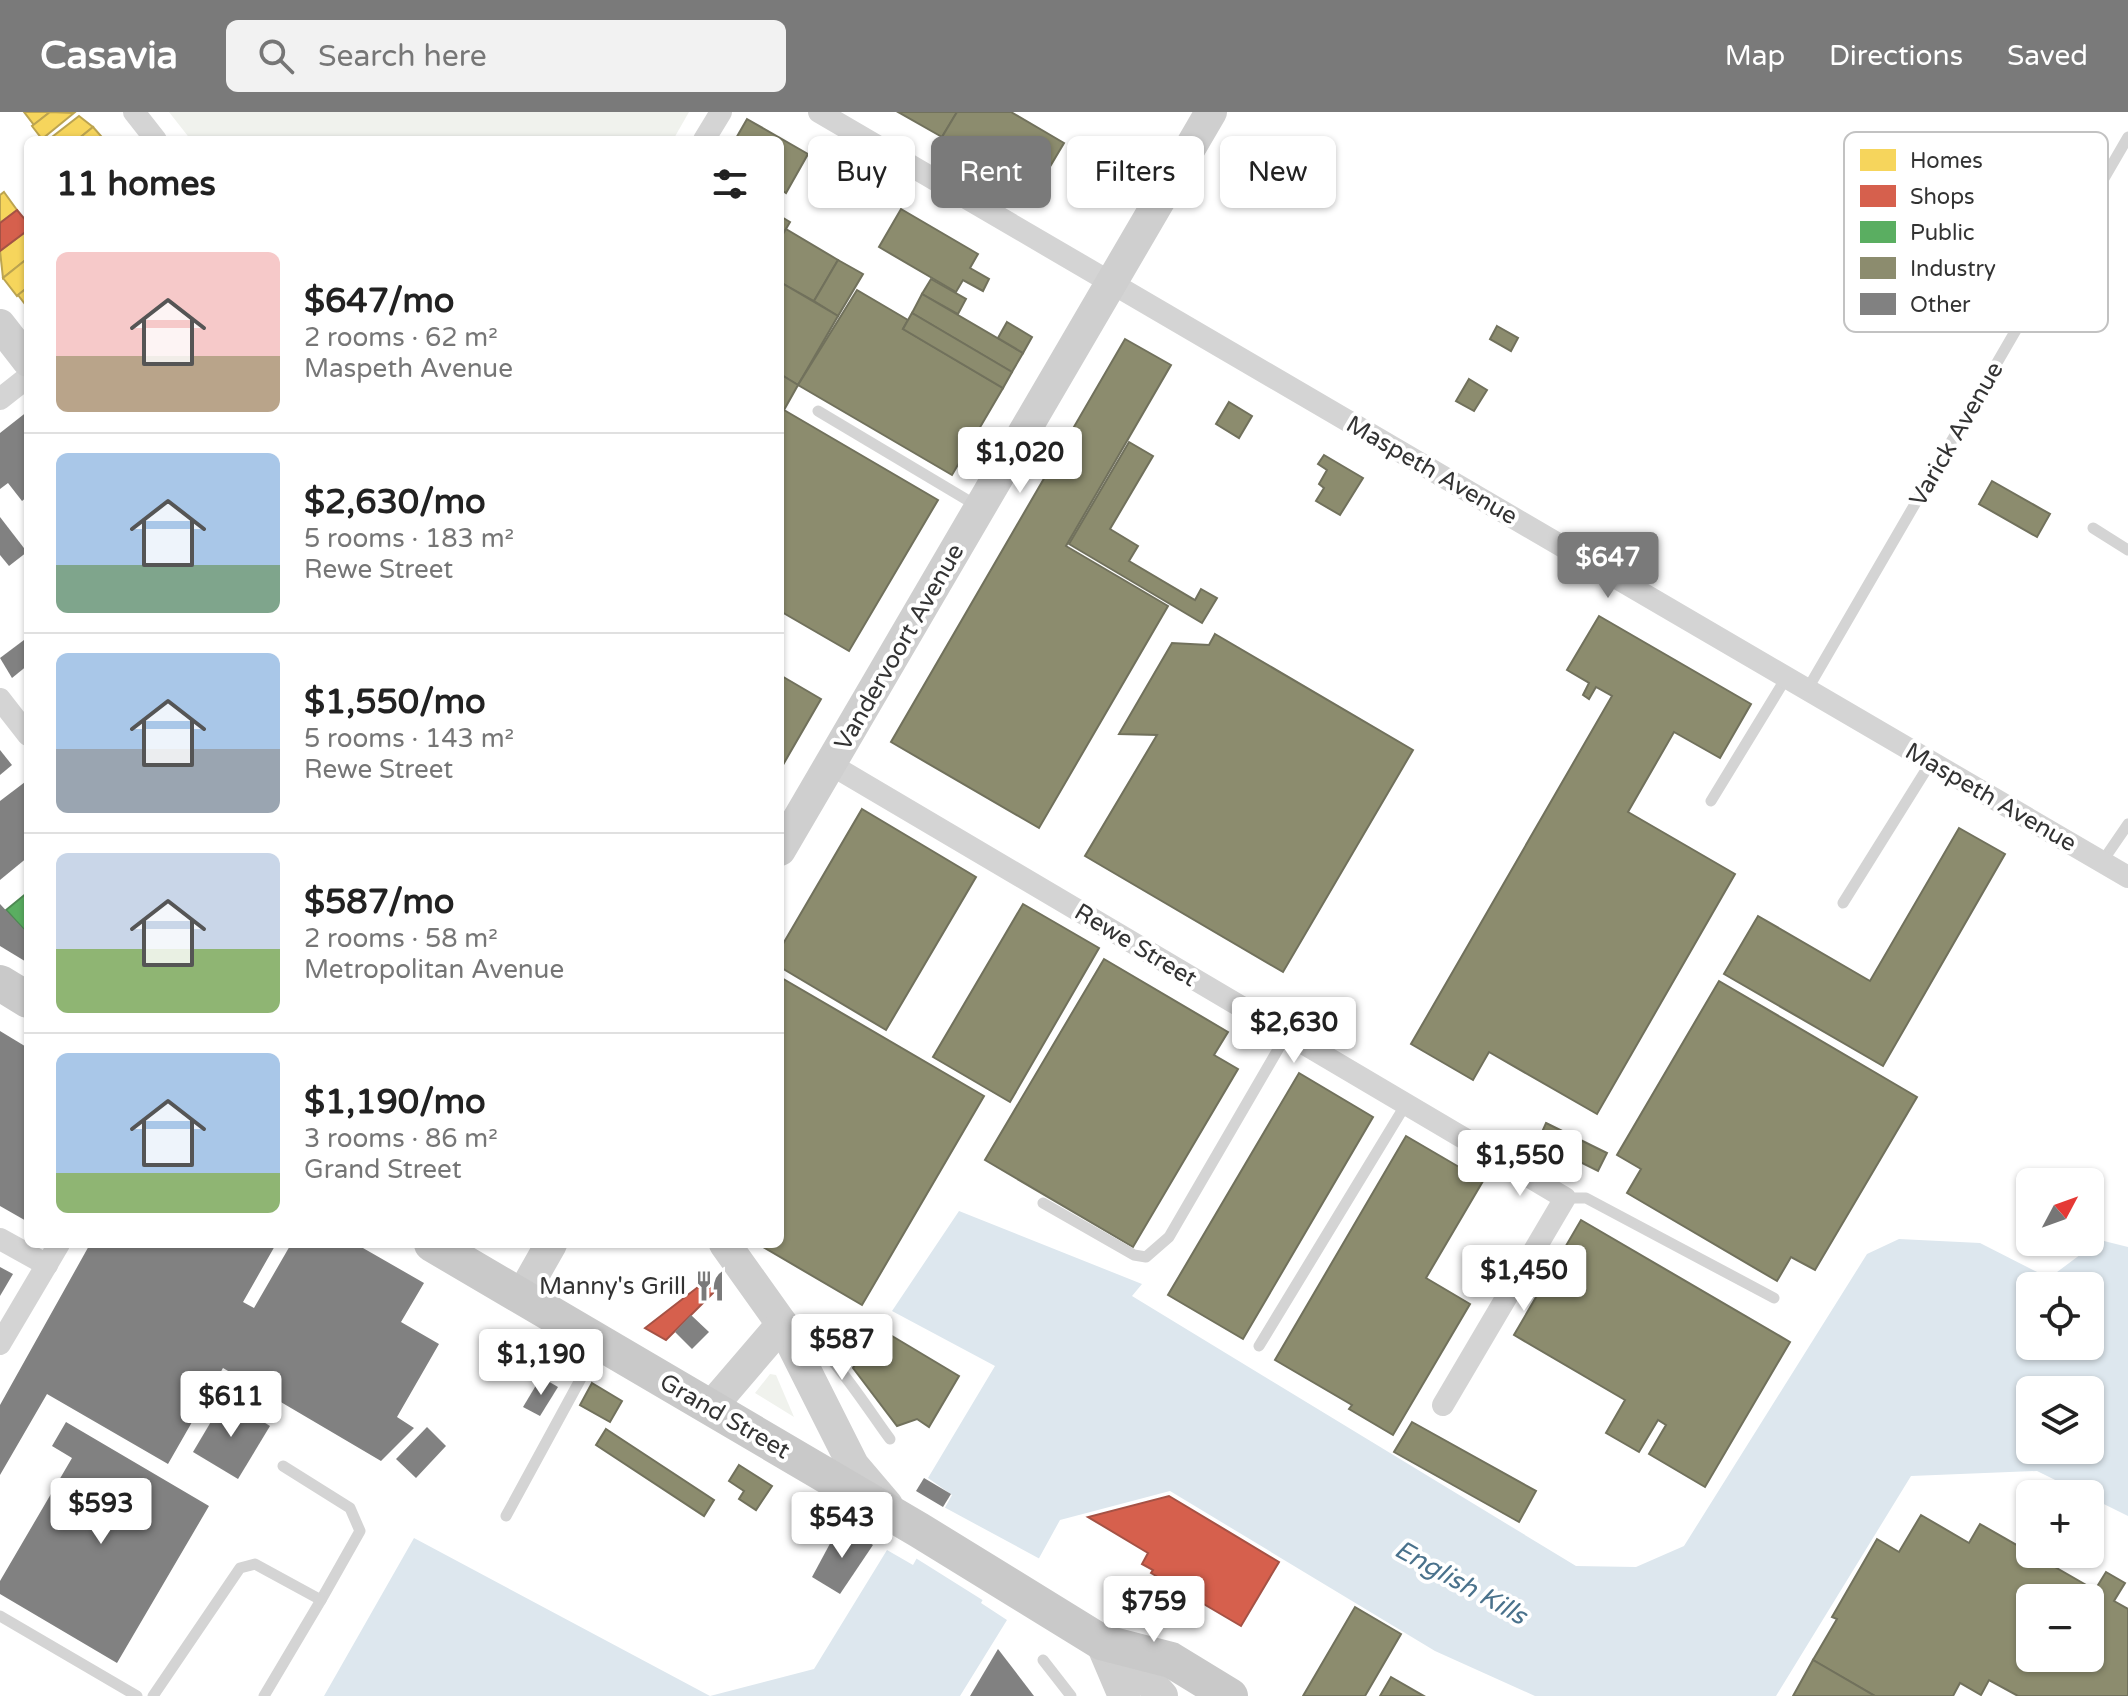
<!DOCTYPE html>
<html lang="en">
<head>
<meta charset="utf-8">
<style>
	:root { --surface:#fff; --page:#f2f2f2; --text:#222; --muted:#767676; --line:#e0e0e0; --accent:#7a7a7a }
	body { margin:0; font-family:"Varela Round",sans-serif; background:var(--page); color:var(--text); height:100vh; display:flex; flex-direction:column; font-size:30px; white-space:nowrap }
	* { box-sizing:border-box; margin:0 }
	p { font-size:26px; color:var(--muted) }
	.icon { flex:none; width:44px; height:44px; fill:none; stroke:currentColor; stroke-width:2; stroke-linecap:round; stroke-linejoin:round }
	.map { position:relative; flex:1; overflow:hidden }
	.side { position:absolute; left:24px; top:24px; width:760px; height:1112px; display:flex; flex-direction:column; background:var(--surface); border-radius:12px; box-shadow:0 2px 6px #0004 }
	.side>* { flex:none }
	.hud { position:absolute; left:808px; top:24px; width:760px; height:72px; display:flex; gap:16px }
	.needle { width:52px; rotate:49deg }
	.tools { position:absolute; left:2016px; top:1056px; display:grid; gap:16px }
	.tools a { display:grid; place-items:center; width:88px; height:88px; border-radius:12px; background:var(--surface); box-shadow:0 2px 6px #0004; font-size:40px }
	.price { position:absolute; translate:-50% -68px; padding:0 18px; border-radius:8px; background:#fff; color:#222; font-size:26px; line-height:52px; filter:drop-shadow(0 2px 4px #0008) }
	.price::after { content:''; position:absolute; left:50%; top:48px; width:24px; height:18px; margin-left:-12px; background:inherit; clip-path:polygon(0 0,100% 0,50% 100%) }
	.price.current { background:var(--accent); color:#fff }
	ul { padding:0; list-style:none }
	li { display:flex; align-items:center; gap:24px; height:200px; padding:0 32px }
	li+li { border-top:2px solid var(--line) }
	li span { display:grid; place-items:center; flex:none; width:224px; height:160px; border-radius:12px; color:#555 }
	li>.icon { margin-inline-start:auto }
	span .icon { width:96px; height:96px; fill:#fffc; stroke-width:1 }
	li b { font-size:34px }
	h2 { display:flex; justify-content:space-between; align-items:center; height:96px; padding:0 32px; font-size:34px }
	.tag { padding:0 28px; border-radius:12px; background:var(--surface); box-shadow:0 2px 6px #0004; font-size:28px; line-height:72px }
	.tag.current { background:var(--accent); color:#fff }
	header { display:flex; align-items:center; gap:48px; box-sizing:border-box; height:112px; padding:0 40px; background:var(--accent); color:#fff }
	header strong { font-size:38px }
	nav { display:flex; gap:44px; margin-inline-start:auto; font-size:28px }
	.search { width:560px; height:72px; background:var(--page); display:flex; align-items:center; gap:20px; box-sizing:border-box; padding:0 28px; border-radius:12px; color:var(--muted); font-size:30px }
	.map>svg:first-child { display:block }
</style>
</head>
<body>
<header>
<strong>Casavia</strong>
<div class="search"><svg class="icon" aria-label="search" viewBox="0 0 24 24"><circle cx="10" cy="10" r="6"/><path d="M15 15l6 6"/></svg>Search here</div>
<nav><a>Map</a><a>Directions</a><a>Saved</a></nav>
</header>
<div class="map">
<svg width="2128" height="1584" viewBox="0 0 2128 1584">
	<rect width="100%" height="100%" fill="#fff"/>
	<g fill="#f0f2ed">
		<path d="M169,0H689L673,28H191Z"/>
		<path d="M770,1262L776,1263L794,1305L755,1281Z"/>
	</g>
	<path fill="#dde7ee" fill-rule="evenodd" d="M959,1099L1142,1172L1132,1184L1576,1454L1636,1455L1684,1434L1867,1142L1899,1127L1980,1131L2049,1166L2100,1128L2128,1135V1404L2037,1359L1911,1364L1776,1584H1535L1435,1539L1170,1379L1060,1408L1038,1448L1011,1434L981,1491L1007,1508L960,1584H324L414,1426L710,1584L814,1557L887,1438L913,1453L952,1383L928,1366L995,1254L892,1199ZM2030,1174H2090V1234H2030ZM2030,1278H2090V1338H2030Z"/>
	<path fill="#fff" d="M942,1394L1040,1447L1037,1451L1013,1439L986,1490L1000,1499L914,1445Z"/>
	<g fill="#f6d55c" stroke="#bca450" stroke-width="2">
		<path d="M24,0H50L34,13Z"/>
		<path d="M50,0L74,1L42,27L32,14Z"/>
		<path d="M79,4L93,15L77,28H54L52,25Z"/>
		<path d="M93,15L101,24L98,28H77Z"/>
		<path d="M4,80L17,98L0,111V83Z"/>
		<path d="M28,118V146L3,166L0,139Z"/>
		<path d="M28,146V175L17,184L3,166Z"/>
		<path d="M28,175V196L18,183Z"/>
	</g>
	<g fill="#d6604d" stroke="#a55245" stroke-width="2">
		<path d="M17,98L28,111V118L0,139V111Z"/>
		<path d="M707,1168L716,1178L666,1228L645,1216Z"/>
		<path d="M1169,1384L1279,1450L1241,1514L1151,1461L1153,1458L1142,1452L1148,1441L1088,1405Z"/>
	</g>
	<path fill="#5aae61" stroke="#4e8953" stroke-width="2" d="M28,780V822L6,798Z"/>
	<g fill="#8c8c6e" stroke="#71715c" stroke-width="2" fill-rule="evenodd">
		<path d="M898,0H957L942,25Z"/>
		<path d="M957,0H1011L1064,31L1035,80L942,25Z"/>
		<path d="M747,7L808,42L786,81L780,77V28H735Z"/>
		<path d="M901,97L978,142L970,156L989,167L983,179L963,168L956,180L879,135Z"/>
		<path d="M780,104L790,110L780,127Z"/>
		<path d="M786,117L838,148L814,189L780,170V127Z"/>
		<path d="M838,148L863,162L838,204L814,189Z"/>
		<path d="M931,167L966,187L958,202L922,182Z"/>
		<path d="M780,170L838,204L798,273L780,262Z"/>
		<path d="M857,178L908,208L903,217L1003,276L952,363L798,273Z"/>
		<path d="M922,182L1023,241L1012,260L912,201Z"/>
		<path d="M912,201L1012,260L1003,276L903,217Z"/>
		<path d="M1007,210L1032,225L1023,241L998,226Z"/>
		<path d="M1497,214L1518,226L1511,239L1490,227Z"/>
		<path d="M1125,227L1171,253L1066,434L1168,494L1039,716L891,630Z"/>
		<path d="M780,262L798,273L784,298L938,388L849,539L780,499Z"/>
		<path d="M1469,267L1487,278L1474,299L1456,289Z"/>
		<path d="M1229,290L1252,304L1239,326L1216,312Z"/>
		<path d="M1129,330L1153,344L1110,417L1138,434L1129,449L1195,488L1201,477L1217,486L1202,511L1069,432Z"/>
		<path d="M1324,343L1363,366L1340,403L1316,389L1324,376L1319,372L1327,358L1318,352Z"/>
		<path d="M1992,369L2050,402L2037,425L1979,392Z"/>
		<path d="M1599,504L1751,592L1720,646L1674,620L1628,700L1735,762L1597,1002L1489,940L1473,968L1411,932L1612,584L1596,575L1589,587L1583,583L1589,571L1567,558Z"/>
		<path d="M1215,522L1413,638L1283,860L1085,744L1157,623L1119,622L1172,531L1209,533Z"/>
		<path d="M780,563L821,587L780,658Z"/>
		<path d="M862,697L976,765L886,918L780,855V837Z"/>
		<path d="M1959,716L2005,742L1883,954L1724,862L1758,804L1870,869Z"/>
		<path d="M1023,792L1099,836L1010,990L933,945Z"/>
		<path d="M1104,847L1228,920L1214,943L1238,957L1133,1135L985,1048Z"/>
		<path d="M780,865L984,984L862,1193L758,1132H780Z"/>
		<path d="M1719,869L1917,985L1815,1158L1791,1145L1777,1169L1627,1081L1641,1057L1617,1043Z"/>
		<path d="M1299,961L1373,1005L1243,1227L1168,1183Z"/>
		<path d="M1546,1011L1607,1041L1598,1059L1538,1029Z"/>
		<path d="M1406,1024L1483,1069L1426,1166L1470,1192L1393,1323L1349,1297L1352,1293L1275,1248Z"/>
		<path d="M1581,1108L1790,1230L1705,1375L1649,1342L1666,1313L1658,1308L1639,1340L1606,1321L1625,1288L1514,1223Z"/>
		<path d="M877,1215L959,1264L929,1315L917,1307L897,1314L853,1256Z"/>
		<path d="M592,1271L622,1289L610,1310L580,1293Z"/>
		<path d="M1412,1310L1536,1379L1519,1410L1394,1340Z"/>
		<path d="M606,1317L714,1388L704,1404L596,1333Z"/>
		<path d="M739,1353L772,1374L756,1398L739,1387L744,1379L729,1369Z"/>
		<path d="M1921,1403L1969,1431L1980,1412L2095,1478L2106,1460L2125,1471L2114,1489L2128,1497V1584H2018L1989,1568L1981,1583L1960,1571L1953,1584H1875L1813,1548L1837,1507L1832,1505L1877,1427L1899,1440ZM2030,1486H2090V1546H2030Z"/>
		<path d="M1355,1495L1401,1522L1365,1584H1303Z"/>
		<path d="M1813,1548L1875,1584H1793Z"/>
		<path d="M1391,1565L1424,1584H1380Z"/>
	</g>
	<g fill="#818181">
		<path d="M28,299V384L22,389L8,371L0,377V321Z"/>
		<path d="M0,405L27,440L9,454L0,443Z"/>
		<path d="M28,525V553L12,566L0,546Z"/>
		<path d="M0,638L12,653L0,663Z"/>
		<path d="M25,670L28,745L0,768V689Z"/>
		<path d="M0,792L28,822V851L0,834Z"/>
		<path d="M0,919L28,936V1110L0,1094Z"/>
		<path d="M90,1132H276L243,1190L254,1196L291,1132H356L424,1171L401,1210L439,1232L397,1305L414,1316L381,1349L223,1256L168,1352L47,1282L0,1363V1293Z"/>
		<path d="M0,1155L13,1162L0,1184Z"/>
		<path d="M691,1203L709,1220L692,1237L675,1220Z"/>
		<path d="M541,1265L558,1275L540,1304L523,1295Z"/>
		<path d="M225,1286L270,1314L238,1367L193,1340Z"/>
		<path d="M66,1310L209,1394L117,1551L0,1482V1469L72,1346L52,1334Z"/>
		<path d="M427,1315L446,1334L416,1366L396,1347Z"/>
		<path d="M924,1366L951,1382L943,1395L916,1379Z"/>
		<path d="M840,1413L873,1433L840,1482L812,1465Z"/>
		<path d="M998,1537L1034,1584H970Z"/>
	</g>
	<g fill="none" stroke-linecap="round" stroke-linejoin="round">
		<g stroke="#d4d4d4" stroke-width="11">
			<path d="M818,299L979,395"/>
			<path d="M2093,416L2128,438"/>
			<path d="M1807,578L2128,25"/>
			<path d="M1711,689L1786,566"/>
			<path d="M2102,750L2128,712"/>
			<path d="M1843,791L1931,650"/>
			<path d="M1565,1086H1586L1774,1186"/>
			<path d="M1043,1091L1134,1143L1146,1145L1169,1125L1287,922"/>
			<path d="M791,1215C824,1225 868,1298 890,1327"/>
			<path d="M1259,1234L1406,992"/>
			<path d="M506,1404L598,1235"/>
			<path d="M0,1504L137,1584"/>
			<path d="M1043,1548L1071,1584"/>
			<path d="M153,1584L240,1456L255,1452L321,1488L360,1419L350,1396L283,1354"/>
			<path d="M264,1584L321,1488"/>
		</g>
		<g stroke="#d4d4d4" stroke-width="22">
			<path d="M134,0L156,28"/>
			<path d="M819,0L2128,765"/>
			<path d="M704,28L721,0"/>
			<path d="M0,287L28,265"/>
			<path d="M0,587L28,623"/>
			<path d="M830,652L1565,1086L1443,1293"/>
			<path d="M0,1127L47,1153"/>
			<path d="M0,1232L59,1132"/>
		</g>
		<g stroke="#cfcfcf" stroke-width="32">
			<path d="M0,213L28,249"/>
			<path d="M780,738L1211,0"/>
			<path d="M725,1132L782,1212L853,1353L887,1393"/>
			<path d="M521,1185L551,1132"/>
			<path d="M711,1295L782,1212"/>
			<path d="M1101,1530L1124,1584"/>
			<path d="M1107,1534L1129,1547L1162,1584"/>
		</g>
		<g stroke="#c9c9c9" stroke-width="36">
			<path d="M0,871L28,888"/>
			<path d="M432,1132L919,1418L1101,1530L1171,1548L1230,1584"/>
		</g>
	</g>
	<defs>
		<g id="restaurant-bare" transform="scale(2.4)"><path d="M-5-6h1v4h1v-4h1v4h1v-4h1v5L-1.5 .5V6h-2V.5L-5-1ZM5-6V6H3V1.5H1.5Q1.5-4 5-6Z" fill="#7a7a7a" stroke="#fff" stroke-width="2.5" paint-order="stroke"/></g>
	</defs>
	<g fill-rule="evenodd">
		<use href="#restaurant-bare" x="710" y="1174"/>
	</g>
	<g text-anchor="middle" stroke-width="8" stroke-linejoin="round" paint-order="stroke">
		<g font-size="24" fill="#333" stroke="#fff">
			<text transform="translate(1956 322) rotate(-60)" y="8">Varick Avenue</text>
			<text transform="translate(1432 358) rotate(30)" y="8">Maspeth Avenue</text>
			<text transform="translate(899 535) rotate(-60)" y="8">Vandervoort Avenue</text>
			<text transform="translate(1991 685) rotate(30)" y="8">Maspeth Avenue</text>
			<text transform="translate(1136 833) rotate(31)" y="8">Rewe Street</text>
			<text transform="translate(725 1304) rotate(30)" y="8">Grand Street</text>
		</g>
		<g font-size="24" fill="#333" stroke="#fff" text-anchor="end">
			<text x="686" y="1182">Manny's Grill</text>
		</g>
		<g font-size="26" font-style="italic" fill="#4a728c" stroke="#fff">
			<text transform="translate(1461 1470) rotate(29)" y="9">English Kills</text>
		</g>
	</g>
	<rect x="1844" y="20" width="264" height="200" rx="12" fill="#fff" stroke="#c2c2c2" stroke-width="2"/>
	<rect x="1860" y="37" width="36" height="22" fill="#f6d55c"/>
	<rect x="1860" y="73" width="36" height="22" fill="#d6604d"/>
	<rect x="1860" y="109" width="36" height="22" fill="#5aae61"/>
	<rect x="1860" y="145" width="36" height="22" fill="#8c8c6e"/>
	<rect x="1860" y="181" width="36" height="22" fill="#818181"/>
	<g font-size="22" fill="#333">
		<text x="1910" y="56">Homes</text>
		<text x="1910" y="92">Shops</text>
		<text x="1910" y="128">Public</text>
		<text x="1910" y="164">Industry</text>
		<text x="1910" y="200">Other</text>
	</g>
</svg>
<div class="tools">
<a><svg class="needle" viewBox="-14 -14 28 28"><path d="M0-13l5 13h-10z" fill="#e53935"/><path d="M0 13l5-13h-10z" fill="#767676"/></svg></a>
<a><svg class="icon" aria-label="locate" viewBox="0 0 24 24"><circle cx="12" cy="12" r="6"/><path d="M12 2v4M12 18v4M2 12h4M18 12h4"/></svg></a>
<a><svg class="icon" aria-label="layers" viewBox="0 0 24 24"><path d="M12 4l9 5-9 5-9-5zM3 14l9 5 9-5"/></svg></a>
<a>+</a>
<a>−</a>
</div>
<b class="price" style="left:1020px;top:383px">$1,020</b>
<b class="price current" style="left:1608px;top:488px">$647</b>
<b class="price" style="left:1294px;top:953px">$2,630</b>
<b class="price" style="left:1520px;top:1086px">$1,550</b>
<b class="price" style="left:1524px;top:1201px">$1,450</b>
<b class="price" style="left:842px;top:1270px">$587</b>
<b class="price" style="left:541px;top:1285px">$1,190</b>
<b class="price" style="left:231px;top:1327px">$611</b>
<b class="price" style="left:101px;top:1434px">$593</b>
<b class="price" style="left:842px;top:1448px">$543</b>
<b class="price" style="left:1154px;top:1532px">$759</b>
<div class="hud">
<a class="tag">Buy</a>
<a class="tag current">Rent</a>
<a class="tag">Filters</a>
<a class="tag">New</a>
</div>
<section class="side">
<h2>11 homes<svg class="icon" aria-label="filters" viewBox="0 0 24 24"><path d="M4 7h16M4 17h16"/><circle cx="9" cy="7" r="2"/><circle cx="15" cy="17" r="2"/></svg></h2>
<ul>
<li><span style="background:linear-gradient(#f6c9c9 65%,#b9a48a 0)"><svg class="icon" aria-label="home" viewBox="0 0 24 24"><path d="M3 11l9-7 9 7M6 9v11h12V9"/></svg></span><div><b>$647/mo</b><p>2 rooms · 62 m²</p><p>Maspeth Avenue</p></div></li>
<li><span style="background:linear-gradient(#a9c7e8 70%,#7fa58c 0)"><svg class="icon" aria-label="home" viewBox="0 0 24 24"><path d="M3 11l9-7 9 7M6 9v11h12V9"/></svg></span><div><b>$2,630/mo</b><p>5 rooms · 183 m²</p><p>Rewe Street</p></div></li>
<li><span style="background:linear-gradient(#a9c7e8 60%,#9aa5b1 0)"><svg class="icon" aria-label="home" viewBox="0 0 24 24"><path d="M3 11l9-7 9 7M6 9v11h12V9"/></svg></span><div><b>$1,550/mo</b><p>5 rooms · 143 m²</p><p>Rewe Street</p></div></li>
<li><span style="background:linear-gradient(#c9d6e8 60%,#8fb573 0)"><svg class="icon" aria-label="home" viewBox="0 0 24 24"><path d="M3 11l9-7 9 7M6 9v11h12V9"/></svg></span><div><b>$587/mo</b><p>2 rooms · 58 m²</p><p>Metropolitan Avenue</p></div></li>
<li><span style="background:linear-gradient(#a9c7e8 75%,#8fb573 0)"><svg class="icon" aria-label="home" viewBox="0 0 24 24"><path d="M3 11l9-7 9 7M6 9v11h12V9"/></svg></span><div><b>$1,190/mo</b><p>3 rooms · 86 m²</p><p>Grand Street</p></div></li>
</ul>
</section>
</div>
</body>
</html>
